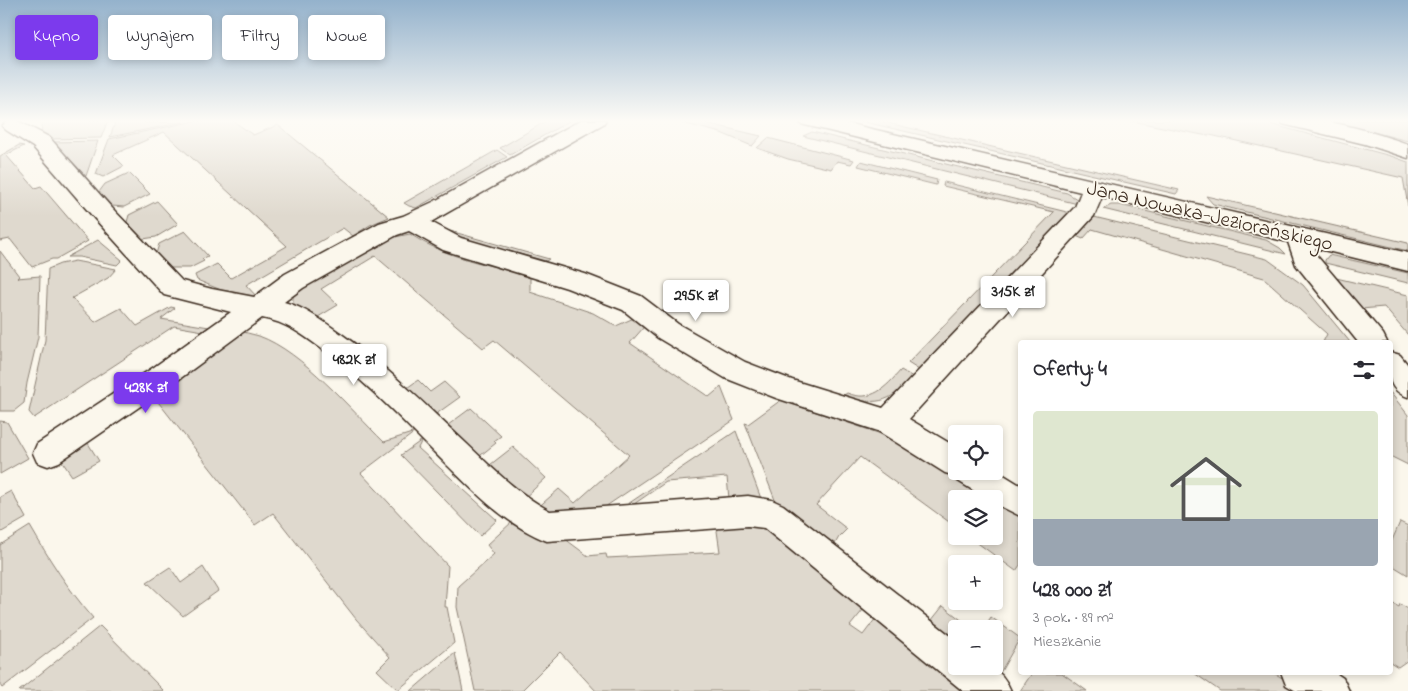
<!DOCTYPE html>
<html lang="pl">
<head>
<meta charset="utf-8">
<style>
	:root { --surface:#fff; --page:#f2f2f3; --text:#2b2b33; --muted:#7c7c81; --accent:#7c3aed }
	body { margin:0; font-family:"Indie Flower",sans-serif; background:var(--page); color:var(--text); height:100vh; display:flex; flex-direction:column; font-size:19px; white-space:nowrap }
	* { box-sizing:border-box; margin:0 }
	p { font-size:16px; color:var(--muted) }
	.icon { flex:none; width:28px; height:28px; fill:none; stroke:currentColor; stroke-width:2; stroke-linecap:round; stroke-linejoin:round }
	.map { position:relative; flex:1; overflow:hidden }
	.sheet { position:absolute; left:1018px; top:340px; width:375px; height:335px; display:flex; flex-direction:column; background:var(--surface); border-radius:5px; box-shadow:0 2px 8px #0003 }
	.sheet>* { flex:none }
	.hud { position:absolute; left:15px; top:15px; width:475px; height:45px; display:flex; gap:10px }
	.controls { position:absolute; left:948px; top:425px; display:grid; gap:10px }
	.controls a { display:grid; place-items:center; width:55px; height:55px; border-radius:5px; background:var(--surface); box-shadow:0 2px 8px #0003; font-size:25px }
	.price { position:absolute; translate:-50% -42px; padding:0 11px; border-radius:5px; background:#fff; color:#222; font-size:16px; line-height:32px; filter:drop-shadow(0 1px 2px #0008) }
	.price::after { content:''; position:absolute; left:50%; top:30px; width:15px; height:11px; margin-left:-8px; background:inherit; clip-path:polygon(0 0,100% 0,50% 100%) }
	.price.selected { background:var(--accent); color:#fff }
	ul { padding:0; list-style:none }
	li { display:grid; align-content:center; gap:10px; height:265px; padding:0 15px }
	li span { display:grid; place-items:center; height:155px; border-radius:5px; color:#555 }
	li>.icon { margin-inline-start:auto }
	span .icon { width:90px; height:90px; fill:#fffc; stroke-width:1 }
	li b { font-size:21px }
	h2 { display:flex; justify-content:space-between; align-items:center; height:60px; padding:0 15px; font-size:21px }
	.pill { padding:0 18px; border-radius:5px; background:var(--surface); box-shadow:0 2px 8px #0003; font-size:18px; line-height:45px }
	.pill.selected { background:var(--accent); color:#fff }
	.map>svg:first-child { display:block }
</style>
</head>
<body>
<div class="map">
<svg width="1408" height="691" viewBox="0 0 1408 691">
	<rect width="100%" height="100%" fill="#fbf7ec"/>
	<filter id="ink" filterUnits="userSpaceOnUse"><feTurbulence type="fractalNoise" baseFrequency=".02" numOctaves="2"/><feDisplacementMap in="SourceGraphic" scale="10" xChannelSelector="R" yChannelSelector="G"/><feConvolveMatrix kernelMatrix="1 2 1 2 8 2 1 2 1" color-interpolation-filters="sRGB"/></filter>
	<g filter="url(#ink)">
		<g fill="#dfd9ce" stroke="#8d8276">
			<path d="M44,120H108L101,138L50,139L42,132L41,126Z"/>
			<path d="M116,120H141L145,123L184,122L110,137Z"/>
			<path d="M227,120H232L253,135L278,125L389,217L370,225L353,236L343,228L246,285L257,297L221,290L197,280L195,275L217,264L231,278L287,246L164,132L113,155L124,166L103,177L96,174L109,139L195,121Z"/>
			<path d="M548,120H571L510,155L500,148Z"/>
			<path d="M671,120H693L761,136L752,146L721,133Z"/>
			<path d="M856,120H875L1179,190L1176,194Z"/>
			<path d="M1127,120H1255L1391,156L1408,162V206L1403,178L1210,135L1208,136Z"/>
			<path d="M1328,120H1408V141Z"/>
			<path d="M812,132L1067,193L1077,199L1078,204L803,136Z"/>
			<path d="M768,138L854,160L851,164L837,161L831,169L788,159L757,148Z"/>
			<path d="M98,141L86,176L53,142Z"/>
			<path d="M19,145L24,146L6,155L35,188L41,186L88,241L56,259H52L32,267L10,239L0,241V156Z"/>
			<path d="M497,150L507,157L416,208L409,206L404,203Z"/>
			<path d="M861,161L937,180L936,185L858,166Z"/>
			<path d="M129,173L150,194L124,207L112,206L99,192L105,184Z"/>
			<path d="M944,182L1071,213L919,370L908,363L1054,212L943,186Z"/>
			<path d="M1206,196L1408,243V251L1213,204Z"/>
			<path d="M157,201L178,224L156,237L143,239L127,222L129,215Z"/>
			<path d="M1111,205H1120L1266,240L1280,248L1286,254L1103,209Z"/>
			<path d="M1094,217L1267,259L1303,285L1350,342H1323L1327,334L1264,278L1092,229L1083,239L1076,236Z"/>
			<path d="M443,229L549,259L546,261L451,236Z"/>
			<path d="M185,231L208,256L202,259L204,261L190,268H170L156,254L159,244Z"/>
			<path d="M410,234C446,258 489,265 530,275V292L593,313L616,326L636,317L644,327L630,343L709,397L721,387L734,420L593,515L535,510L559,489L575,503L629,455L494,340L483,348L375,256L321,289L338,305L318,317C308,311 288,310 294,294L385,239Z"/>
			<path d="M98,240L122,260L117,265L79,257H67Z"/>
			<path d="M0,251L19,276L17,278L40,276L38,337L27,383L24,403L14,411H0Z"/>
			<path d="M1329,255L1408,273V283L1325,263V260Z"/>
			<path d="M75,261L116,269L108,278L72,298L95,322L121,308L137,326L171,307L175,308L161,319L209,327L203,331L174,326L34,418L29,412L45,340L48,269L60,264Z"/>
			<path d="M1332,277L1408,295V335L1384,307L1361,309Z"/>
			<path d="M236,330C244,332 251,334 259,336C303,352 350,409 384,442L415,432L361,473L448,566L445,607H447L454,643L398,690L377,670L390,657L356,619L273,513L255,525L155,398L86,440L99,461L72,476L61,460L72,444Z"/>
			<path d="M901,370L913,377C886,406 878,404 841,397L847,393C872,403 886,387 901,370Z"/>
			<path d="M418,380L430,392L444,382L460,397L432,417L404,390Z"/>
			<path d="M1390,392L1408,415V465L1390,456Z"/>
			<path d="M781,400L884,435L991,499H956V527L860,457L816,505L847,529L839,537L831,551L777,505L745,423L748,424Z"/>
			<path d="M471,408L501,436L494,441L496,443L476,459L444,428Z"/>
			<path d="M0,421L7,422L28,458L0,474Z"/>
			<path d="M736,431L763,504L729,499L727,477L666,482L621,513L616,512Z"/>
			<path d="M422,440L418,448L497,520L480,536L401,455Z"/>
			<path d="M513,447L546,478L521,501L486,468Z"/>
			<path d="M11,491L26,518L0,533V497Z"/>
			<path d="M994,500L1020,515V565L1016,571L968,536H994Z"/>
			<path d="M513,521L557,533L588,556L606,554L607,558L720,552L717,531L722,523L761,524L868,604L850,626L863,635L879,614L973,691H596L560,652L521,691H475L457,607L458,586L494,554L487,545Z"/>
			<path d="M1400,522L1408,526V575L1390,564V545Z"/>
			<path d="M30,526C49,559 68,589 93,618L2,688L0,685V545Z"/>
			<path d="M170,567L181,583L203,567L218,591L183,616L147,582Z"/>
			<path d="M1390,602L1399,607L1400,604L1408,609V660L1398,667L1390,662Z"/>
			<path d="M943,606L973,629H956V651L927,626Z"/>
			<path d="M991,617L1020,638L996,680L977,666H994V629H983Z"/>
			<path d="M100,626L164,691H19Z"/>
			<path d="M455,653L463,691H411Z"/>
			<path d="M1032,673H1062L1087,691H1020Z"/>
			<path d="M1194,673H1274L1304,691H1220Z"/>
		</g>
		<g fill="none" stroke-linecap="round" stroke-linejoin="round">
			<g stroke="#3b2a1e" stroke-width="3">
				<g id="minor">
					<path d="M13,120L20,122L49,137L111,207L182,281L212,289L254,297L285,274L379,223L403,216L433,202L581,120H606L603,124L431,222L461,238L585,274L641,296L678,324L745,362L792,380L883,408L1075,207L1081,192L801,124L798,120H833L1408,253V271L1315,248L1317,256L1383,334L1387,342H1358L1296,265L1288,242L1102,197L1094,216L909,419L956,447V471H994V469L1020,485V516L994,503V499H987L958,481L956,476L945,473L878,431L776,398L725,378L658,338L623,310L567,288L443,250L409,231L397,235L303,288L284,302C304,307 323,321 340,333C386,365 426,406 467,444C492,468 518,494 550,511L748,496L772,500L783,505L956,640V666C984,666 998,661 1011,691H963L764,528L748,526L547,541C506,525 476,493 445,463C406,424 367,382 322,349C303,335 286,322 262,318L174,383L59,462L48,466L37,462L33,453L37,444L154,367L231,312L164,295L95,219L33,147L6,130L2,126L6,122Z"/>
					<path d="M1390,352L1400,355L1408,365V397C1385,389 1390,373 1390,352Z"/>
					<path d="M1281,672H1334L1343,678L1349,691H1296L1286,685Z"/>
				</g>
			</g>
			<g stroke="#3b2a1e" stroke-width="3">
				<path id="major" d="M1279,120C1322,115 1368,131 1408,144V158L1365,144L1283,124Z"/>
			</g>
			<use href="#minor" fill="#fbf7ec" fill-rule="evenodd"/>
			<use href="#major" fill="#fbf7ec" fill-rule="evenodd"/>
		</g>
	</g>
	<linearGradient id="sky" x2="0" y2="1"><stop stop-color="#94b2cc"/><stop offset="0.56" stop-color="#fdfbf6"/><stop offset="1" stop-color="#fdfbf6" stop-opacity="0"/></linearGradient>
	<rect width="1408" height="216" fill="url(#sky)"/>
	<g text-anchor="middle" stroke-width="4" stroke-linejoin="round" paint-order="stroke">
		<g font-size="21" fill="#3b2a1e" stroke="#fbf7ec">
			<text transform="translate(1210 215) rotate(13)" y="7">Jana Nowaka-Jeziorańskiego</text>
		</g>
	</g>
</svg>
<div class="controls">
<a><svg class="icon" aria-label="locate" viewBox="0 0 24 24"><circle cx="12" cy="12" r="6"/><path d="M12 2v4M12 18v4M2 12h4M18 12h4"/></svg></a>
<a><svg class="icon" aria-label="layers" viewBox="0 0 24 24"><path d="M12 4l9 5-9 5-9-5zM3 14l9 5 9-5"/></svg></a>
<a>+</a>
<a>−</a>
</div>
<b class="price" style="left:1013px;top:318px">315K zł</b>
<b class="price" style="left:696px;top:322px">295K zł</b>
<b class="price" style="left:354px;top:386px">482K zł</b>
<b class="price selected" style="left:146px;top:414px">428K zł</b>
<div class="hud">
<a class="pill selected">Kupno</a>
<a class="pill">Wynajem</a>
<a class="pill">Filtry</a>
<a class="pill">Nowe</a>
</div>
<section class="sheet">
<h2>Oferty: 4<svg class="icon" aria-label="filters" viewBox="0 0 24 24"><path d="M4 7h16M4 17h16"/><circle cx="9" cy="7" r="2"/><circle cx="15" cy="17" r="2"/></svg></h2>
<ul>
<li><span style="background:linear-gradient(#dfe7d0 70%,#9aa5b1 0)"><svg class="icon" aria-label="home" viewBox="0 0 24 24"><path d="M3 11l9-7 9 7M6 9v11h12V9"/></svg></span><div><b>428 000 zł</b><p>3 pok. · 89 m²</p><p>Mieszkanie</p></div></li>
</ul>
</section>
</div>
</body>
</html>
